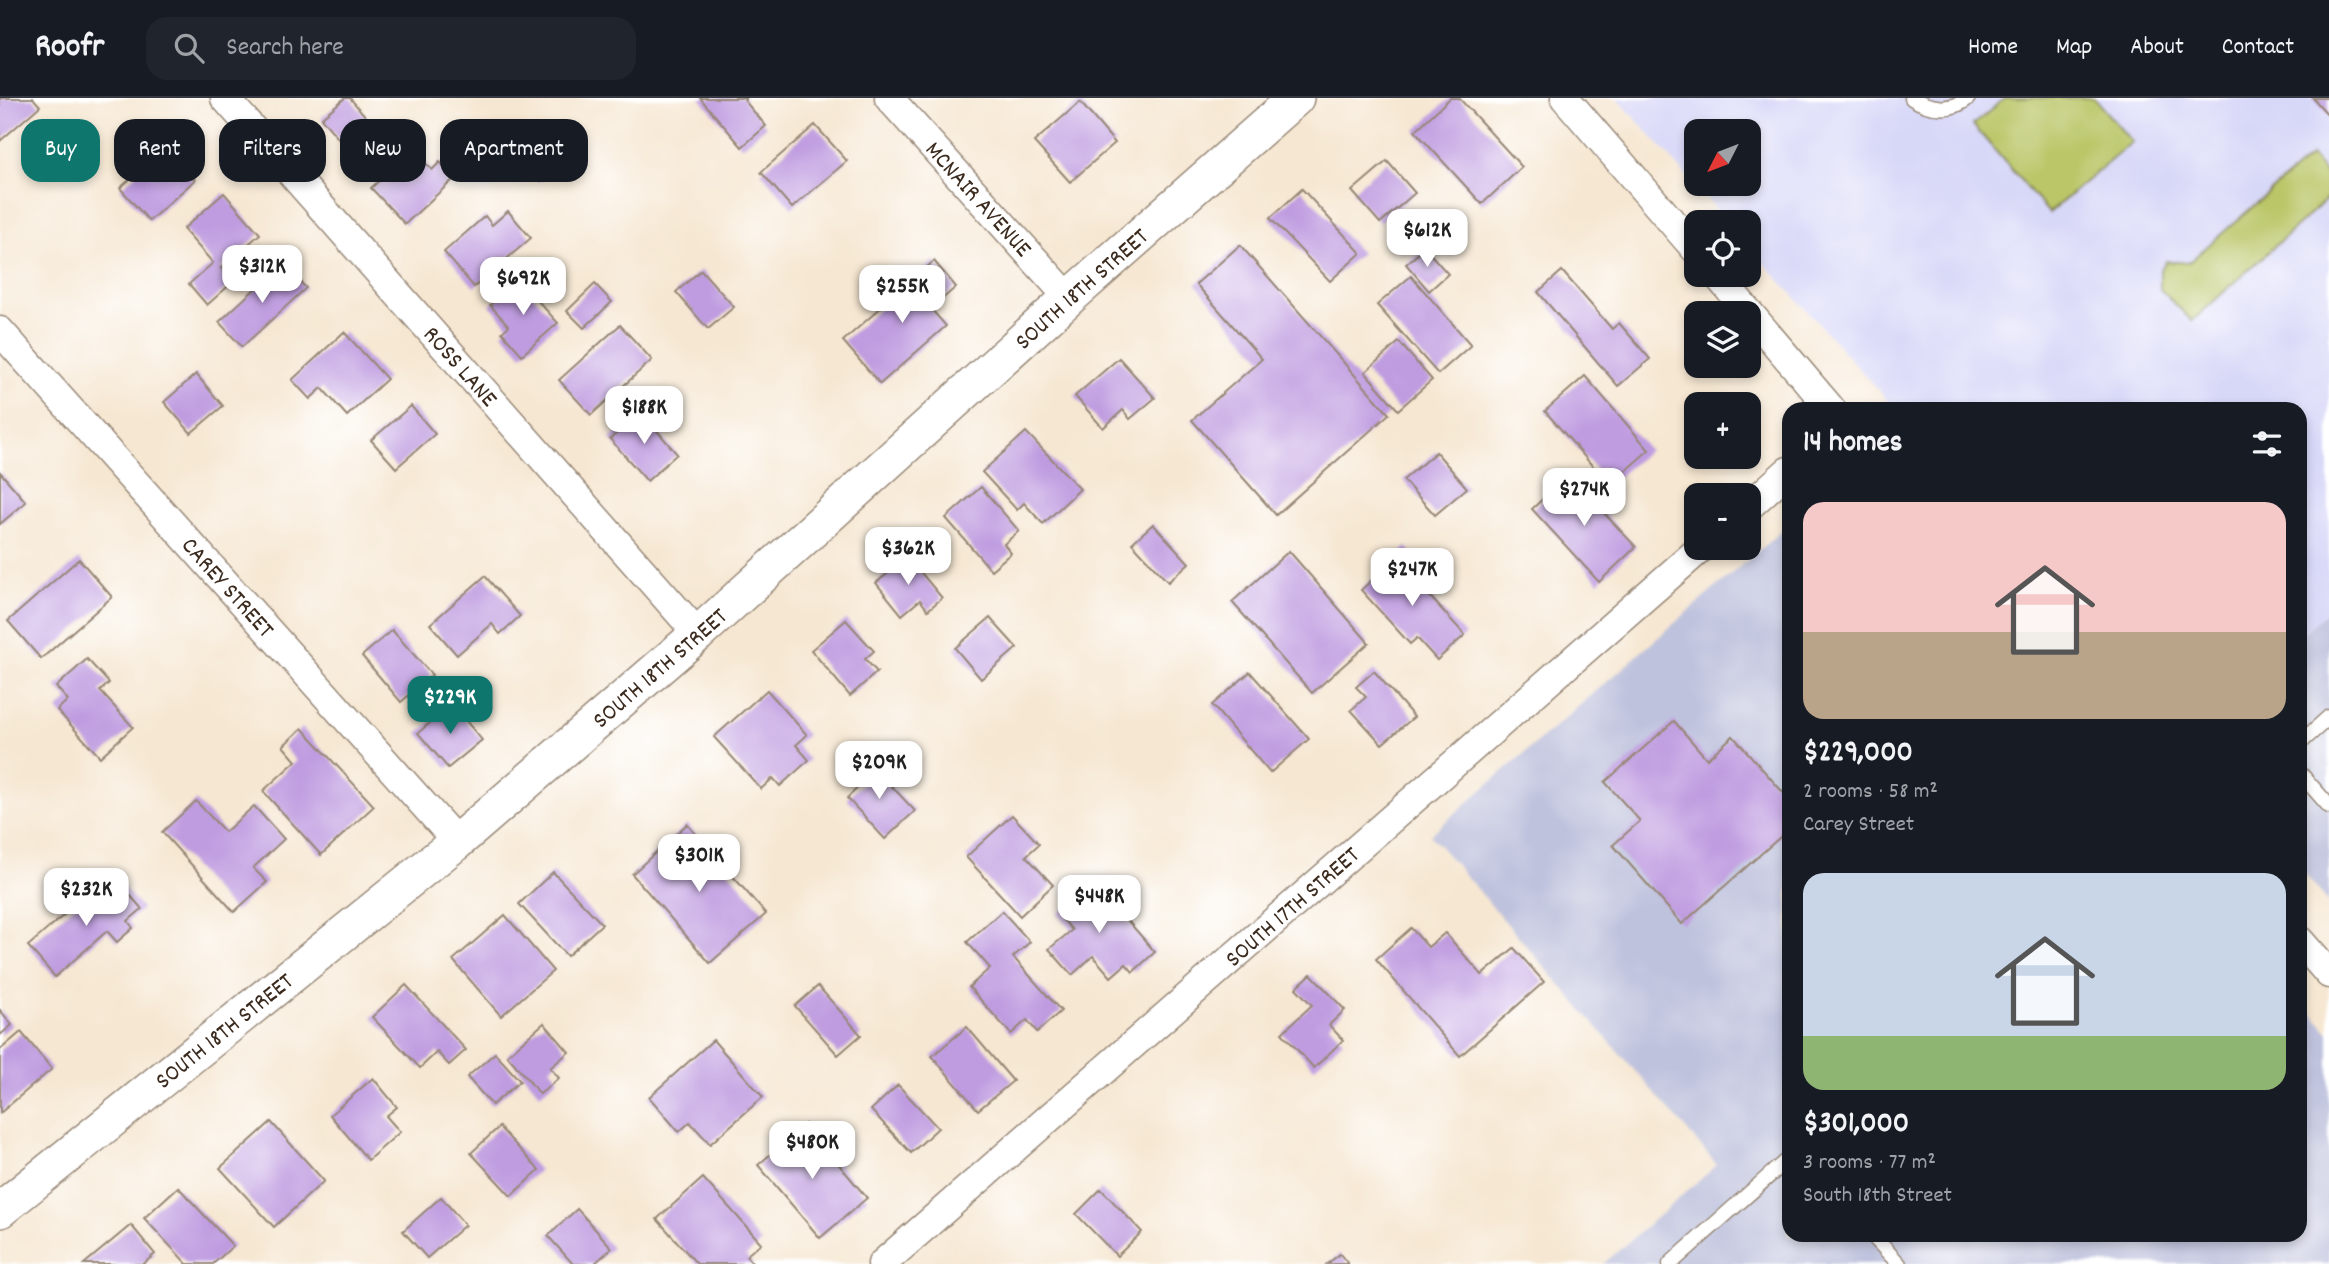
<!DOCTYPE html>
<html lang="en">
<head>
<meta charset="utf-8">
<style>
	:root { --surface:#171b24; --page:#20242c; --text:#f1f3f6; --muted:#9ea1a6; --line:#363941; --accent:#0f766e }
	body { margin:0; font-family:Dekko,sans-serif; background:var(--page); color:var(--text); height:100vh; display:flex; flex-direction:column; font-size:26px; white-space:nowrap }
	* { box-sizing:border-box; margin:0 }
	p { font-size:23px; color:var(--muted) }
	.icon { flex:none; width:38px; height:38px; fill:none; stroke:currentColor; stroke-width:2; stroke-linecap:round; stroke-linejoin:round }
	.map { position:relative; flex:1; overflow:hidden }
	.sheet { position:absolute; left:1782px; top:304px; width:525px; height:840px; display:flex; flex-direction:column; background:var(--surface); border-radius:21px; box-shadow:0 4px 10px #0003 }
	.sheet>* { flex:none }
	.top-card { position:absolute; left:21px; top:21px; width:665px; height:63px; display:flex; gap:14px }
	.needle { width:46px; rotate:228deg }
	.controls { position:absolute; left:1684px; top:21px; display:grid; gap:14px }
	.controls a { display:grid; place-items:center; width:77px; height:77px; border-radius:14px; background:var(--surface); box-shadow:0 4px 10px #0003; font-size:35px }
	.price { position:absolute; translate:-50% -60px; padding:0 16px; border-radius:14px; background:#fff; color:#222; font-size:23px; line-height:46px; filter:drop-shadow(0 2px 4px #0008) }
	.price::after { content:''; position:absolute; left:50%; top:42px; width:21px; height:16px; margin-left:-10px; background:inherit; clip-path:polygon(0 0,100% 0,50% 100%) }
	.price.active { background:var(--accent); color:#fff }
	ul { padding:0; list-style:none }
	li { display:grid; align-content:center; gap:14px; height:371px; padding:0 21px }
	li span { display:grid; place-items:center; height:217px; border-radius:21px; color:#555 }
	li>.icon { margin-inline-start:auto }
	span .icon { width:126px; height:126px; fill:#fffc; stroke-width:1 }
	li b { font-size:30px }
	h2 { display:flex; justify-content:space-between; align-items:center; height:84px; padding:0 21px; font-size:30px }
	.pill { padding:0 24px; border-radius:21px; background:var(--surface); box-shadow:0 4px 10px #0003; font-size:24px; line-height:63px }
	.pill.active { background:var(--accent); color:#fff }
	header { display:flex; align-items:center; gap:42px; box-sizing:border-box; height:98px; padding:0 35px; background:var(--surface); border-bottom:2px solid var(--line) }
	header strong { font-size:33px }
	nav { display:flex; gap:38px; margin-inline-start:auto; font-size:24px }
	.search { width:490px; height:63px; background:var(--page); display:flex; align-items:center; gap:18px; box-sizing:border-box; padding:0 24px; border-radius:21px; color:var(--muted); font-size:26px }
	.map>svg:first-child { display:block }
</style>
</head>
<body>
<header>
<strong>Roofr</strong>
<div class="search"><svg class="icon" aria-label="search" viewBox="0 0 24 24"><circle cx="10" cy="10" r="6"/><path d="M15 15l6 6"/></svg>Search here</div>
<nav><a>Home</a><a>Map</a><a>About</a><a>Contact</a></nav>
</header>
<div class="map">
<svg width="2329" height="1166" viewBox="0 0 2329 1166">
	<rect width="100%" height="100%" fill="#fff"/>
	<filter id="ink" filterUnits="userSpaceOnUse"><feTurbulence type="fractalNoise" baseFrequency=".0143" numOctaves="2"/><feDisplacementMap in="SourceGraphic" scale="14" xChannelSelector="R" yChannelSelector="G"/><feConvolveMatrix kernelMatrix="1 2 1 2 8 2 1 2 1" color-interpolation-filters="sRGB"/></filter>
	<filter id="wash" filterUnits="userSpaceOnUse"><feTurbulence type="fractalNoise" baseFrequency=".00686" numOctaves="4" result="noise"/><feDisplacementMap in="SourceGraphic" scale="28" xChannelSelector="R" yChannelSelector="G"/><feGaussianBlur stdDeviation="1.57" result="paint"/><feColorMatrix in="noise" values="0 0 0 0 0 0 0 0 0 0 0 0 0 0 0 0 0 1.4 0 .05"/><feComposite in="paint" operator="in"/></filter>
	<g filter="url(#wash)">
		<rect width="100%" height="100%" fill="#f6e7d2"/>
		<path fill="#d7d7f8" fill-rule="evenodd" d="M1617,0H2329V512L2300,538V312L1895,311L1748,147V124H1728ZM1696,33H1748V86H1696Z"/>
		<g fill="#bfc2dd">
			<path d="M1788,427V1138H2300V901L2329,935V1166H1603L1717,1067L1430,737Z"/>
			<path d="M2329,512V805L2300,770V538Z"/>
		</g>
		<g fill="#bac668" stroke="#7a7843" stroke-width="2">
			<path d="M2005,0H2094L2132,44L2049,115L1973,27Z"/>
			<path d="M2311,58L2329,79V99L2192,223L2160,191V172L2166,163L2188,165Z"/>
		</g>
		<g id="blocks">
			<g fill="#bf9ce0">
				<path d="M0,0H33L40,8L0,43Z"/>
				<path d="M345,0H350L377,32L350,55L321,20Z"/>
				<path d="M700,0H746L744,2L766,28L742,49Z"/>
				<path d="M1450,0H1459L1522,69L1482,106L1415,33Z"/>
				<path d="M2313,0H2329V18Z"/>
				<path d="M1080,4L1115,45L1070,84L1034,44Z"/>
				<path d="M815,27L847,63L792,110L761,74Z"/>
				<path d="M546,31L569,58L541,83L517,56Z"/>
				<path d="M167,49L195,82L149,123L120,90Z"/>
				<path d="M413,52L432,72L440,64L455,80L405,126L371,90Z"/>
				<path d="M1387,63L1415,95L1380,125L1352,93Z"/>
				<path d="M1302,91L1361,155L1330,183L1270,120Z"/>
				<path d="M224,95L260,136L221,170L233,184L207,207L189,186L213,165L183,131Z"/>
				<path d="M508,113L531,140L474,189L444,154L485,118L492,127Z"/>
				<path d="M1240,147L1389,316L1276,417L1192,322L1262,261L1196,186Z"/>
				<path d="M1425,150L1448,176L1429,193L1406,166Z"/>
				<path d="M934,163L956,189L931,211L946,228L880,286L843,243Z"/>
				<path d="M283,165L306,190L242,249L219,224Z"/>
				<path d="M701,172L734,209L708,231L676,194Z"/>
				<path d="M1562,173L1612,231L1619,225L1650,261L1618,288L1538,194Z"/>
				<path d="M1411,178L1471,247L1438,276L1377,207Z"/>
				<path d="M519,182L558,225L522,257L502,234L509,228L490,207Z"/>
				<path d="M595,186L612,204L584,230L567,213Z"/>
				<path d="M620,227L652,262L591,317L559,282Z"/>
				<path d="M344,234L387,281L347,318L322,290L310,301L292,282Z"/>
				<path d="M1399,244L1432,282L1398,312L1365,274Z"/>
				<path d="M1119,260L1155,300L1130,321L1123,312L1103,330L1075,298Z"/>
				<path d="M196,276L223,308L191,335L164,304Z"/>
				<path d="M1585,278L1649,352L1609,387L1545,313Z"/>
				<path d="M411,308L435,336L396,370L371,342Z"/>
				<path d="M641,314L677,356L647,383L610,341Z"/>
				<path d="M1026,334L1080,391L1043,426L1024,405L1017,412L982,374Z"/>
				<path d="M1436,354L1467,390L1435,417L1403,382Z"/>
				<path d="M0,374L26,404L0,426Z"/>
				<path d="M1568,377L1636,449L1599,484L1532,411Z"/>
				<path d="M981,389L1019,433L1004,446L1011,455L991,472L946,420Z"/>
				<path d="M1153,426L1189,465L1168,484L1132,445Z"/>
				<path d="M1407,449L1416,459L1404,470L1465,537L1437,562L1417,540L1410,546L1361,492Z"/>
				<path d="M1289,453L1369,545L1312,595L1232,504Z"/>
				<path d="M908,459L942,500L928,512L920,502L902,517L876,485Z"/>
				<path d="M79,461L112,499L41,561L8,523Z"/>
				<path d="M485,478L520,518L500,536L492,526L457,557L430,526Z"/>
				<path d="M990,520L1017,550L981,581L955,550Z"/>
				<path d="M846,522L874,553L865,561L877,574L850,598L811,552Z"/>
				<path d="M392,532L432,577L401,604L362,558Z"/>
				<path d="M87,561L109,585L100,593L133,629L100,659L57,612L68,602L56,589Z"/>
				<path d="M1374,573L1414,619L1382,646L1351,612L1366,599L1356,589Z"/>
				<path d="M1250,574L1309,641L1270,675L1212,607Z"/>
				<path d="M767,592L807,637L796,647L809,662L780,688L773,680L761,691L714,639Z"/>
				<path d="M452,606L482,642L448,670L418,635Z"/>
				<path d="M1674,623L1707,661L1733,638L1788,700V732L1682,826L1613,747L1640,723L1605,684Z"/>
				<path d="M302,630L374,708L321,757L263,693L296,663L283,648Z"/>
				<path d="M866,661L915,713L885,741L847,700L865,683L855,672Z"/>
				<path d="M196,703L225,734L254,708L284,741L253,770L267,784L234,814L162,734Z"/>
				<path d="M1012,717L1039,746L1026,758L1053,787L1020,818L966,759Z"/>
				<path d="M687,726L766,816L710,865L632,776Z"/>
				<path d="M553,774L602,826L567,858L519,806Z"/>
				<path d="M117,782L142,811L128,823L133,830L117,844L107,833L55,879L28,848L80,803L86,809Z"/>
				<path d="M1094,784L1155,854L1133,874L1126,866L1111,879L1093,858L1072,877L1049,851L1072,832L1058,816Z"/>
				<path d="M1002,813L1030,844L1013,859L1061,913L1037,934L1027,922L1011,936L969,889L990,870L967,844Z"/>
				<path d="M505,817L553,873L501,918L453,862Z"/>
				<path d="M1411,830L1428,849L1445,835L1482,877L1514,850L1544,884L1460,958L1376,861Z"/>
				<path d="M1311,876L1345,912L1329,927L1343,942L1314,970L1282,935L1312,907L1296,890Z"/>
				<path d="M406,887L466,952L449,967L437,954L420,970L372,919Z"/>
				<path d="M818,888L861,937L838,957L795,908Z"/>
				<path d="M0,912L12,927L0,937Z"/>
				<path d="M544,925L569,954L550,970L559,980L540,996L507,957Z"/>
				<path d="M967,929L1013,983L978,1012L932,958Z"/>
				<path d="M21,934L52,971L0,1015V952Z"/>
				<path d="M713,942L763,999L710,1046L690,1024L679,1034L649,999Z"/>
				<path d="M495,955L520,983L492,1007L467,979Z"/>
				<path d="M373,980L397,1009L386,1018L400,1034L368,1062L330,1017Z"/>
				<path d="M898,987L938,1030L911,1055L871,1012Z"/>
				<path d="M271,1024L324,1083L274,1129L220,1070Z"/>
				<path d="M805,1026L867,1100L820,1140L758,1067Z"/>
				<path d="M499,1029L539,1072L511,1098L471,1055Z"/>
				<path d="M703,1080L761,1145L746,1158L753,1166H697L657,1121Z"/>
				<path d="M178,1089L233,1148L213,1166H187L144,1120Z"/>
				<path d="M1101,1091L1142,1134L1117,1158L1076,1116Z"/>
				<path d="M441,1099L465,1127L427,1160L403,1133Z"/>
				<path d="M577,1111L612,1150L594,1166H573L548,1138Z"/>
				<path d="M131,1127L155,1156L143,1166H84Z"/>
				<path d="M1340,1156L1348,1166H1327Z"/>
			</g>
		</g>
	</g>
	<g filter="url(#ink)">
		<use href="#blocks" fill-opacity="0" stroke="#988878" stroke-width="2"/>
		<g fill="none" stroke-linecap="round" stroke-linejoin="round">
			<g stroke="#988878" stroke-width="17">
				<g id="service">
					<path d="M1912,0C1929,11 1952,14 1968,0"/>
					<path d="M2300,645L2329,619"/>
					<path d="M2300,675L2329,708"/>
					<path d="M1873,1138L1899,1166"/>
					<path d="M1670,1166L1788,1061"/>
				</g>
			</g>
			<g stroke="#988878" stroke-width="31">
				<g id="minor">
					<path id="s1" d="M225,0L698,536"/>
					<path id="s2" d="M889,0L1069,200"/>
					<path d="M1565,0L1696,152"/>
					<path d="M1717,177L1832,312"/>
					<path id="s3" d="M0,233L457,744"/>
					<path d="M1748,409L1788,373"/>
					<path d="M2300,843L2329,876"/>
					<path id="s4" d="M882,1166L1701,450"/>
				</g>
			</g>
			<g stroke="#988878" stroke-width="38">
				<g id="tertiary">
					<path id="s5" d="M0,1112L457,744L698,536L1069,200L1296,0"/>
				</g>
			</g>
			<use href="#service" stroke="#fff" stroke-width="14"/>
			<use href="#minor" stroke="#fff" stroke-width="28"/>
			<use href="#tertiary" stroke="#fff" stroke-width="35"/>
		</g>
	</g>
	<g text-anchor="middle" stroke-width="6" stroke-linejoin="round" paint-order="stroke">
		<g font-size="24" fill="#3b2a1e" stroke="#fff">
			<text dy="8" stroke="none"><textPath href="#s2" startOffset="135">MCNAIR AVENUE</textPath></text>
			<text dy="8" stroke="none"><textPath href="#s5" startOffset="1421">SOUTH 18TH STREET</textPath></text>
			<text dy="8" stroke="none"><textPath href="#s1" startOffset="357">ROSS LANE</textPath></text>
			<text dy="8" stroke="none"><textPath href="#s3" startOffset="343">CAREY STREET</textPath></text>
			<text dy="8" stroke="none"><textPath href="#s5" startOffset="854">SOUTH 18TH STREET</textPath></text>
			<text dy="8" stroke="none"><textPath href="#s4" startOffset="544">SOUTH 17TH STREET</textPath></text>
			<text dy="8" stroke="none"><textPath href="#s5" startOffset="287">SOUTH 18TH STREET</textPath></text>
		</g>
	</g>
</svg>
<div class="controls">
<a><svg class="needle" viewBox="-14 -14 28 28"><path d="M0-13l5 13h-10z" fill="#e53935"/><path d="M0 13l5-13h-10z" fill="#9ea1a6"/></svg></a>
<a><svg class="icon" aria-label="locate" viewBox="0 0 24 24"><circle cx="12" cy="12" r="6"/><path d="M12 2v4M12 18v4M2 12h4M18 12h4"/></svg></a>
<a><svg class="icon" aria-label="layers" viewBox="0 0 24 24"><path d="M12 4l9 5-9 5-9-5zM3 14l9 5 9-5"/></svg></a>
<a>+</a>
<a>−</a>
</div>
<b class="price" style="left:1427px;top:171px">$612K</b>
<b class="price" style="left:262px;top:207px">$312K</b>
<b class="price" style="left:523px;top:219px">$692K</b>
<b class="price" style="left:902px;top:227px">$255K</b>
<b class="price" style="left:644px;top:348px">$188K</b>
<b class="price" style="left:1584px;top:430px">$274K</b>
<b class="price" style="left:908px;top:489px">$362K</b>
<b class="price" style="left:1412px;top:510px">$247K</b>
<b class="price active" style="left:450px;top:638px">$229K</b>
<b class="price" style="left:879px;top:703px">$209K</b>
<b class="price" style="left:699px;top:796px">$301K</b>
<b class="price" style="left:86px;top:830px">$232K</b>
<b class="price" style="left:1099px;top:837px">$448K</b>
<b class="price" style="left:812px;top:1083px">$480K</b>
<div class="top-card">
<a class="pill active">Buy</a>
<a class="pill">Rent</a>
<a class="pill">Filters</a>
<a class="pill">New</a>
<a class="pill">Apartment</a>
</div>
<section class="sheet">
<h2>14 homes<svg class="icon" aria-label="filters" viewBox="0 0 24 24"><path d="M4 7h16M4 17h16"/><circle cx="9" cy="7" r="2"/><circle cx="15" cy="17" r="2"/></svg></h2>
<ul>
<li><span style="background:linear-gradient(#f6c9c9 60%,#b9a48a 0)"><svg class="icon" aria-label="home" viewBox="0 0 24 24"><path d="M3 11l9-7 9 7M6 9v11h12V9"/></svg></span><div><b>$229,000</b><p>2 rooms · 58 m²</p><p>Carey Street</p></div></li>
<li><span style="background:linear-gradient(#c9d6e8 75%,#8fb573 0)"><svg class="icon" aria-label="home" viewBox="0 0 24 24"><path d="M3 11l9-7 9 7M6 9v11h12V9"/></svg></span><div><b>$301,000</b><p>3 rooms · 77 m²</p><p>South 18th Street</p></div></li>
</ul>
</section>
</div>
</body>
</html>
